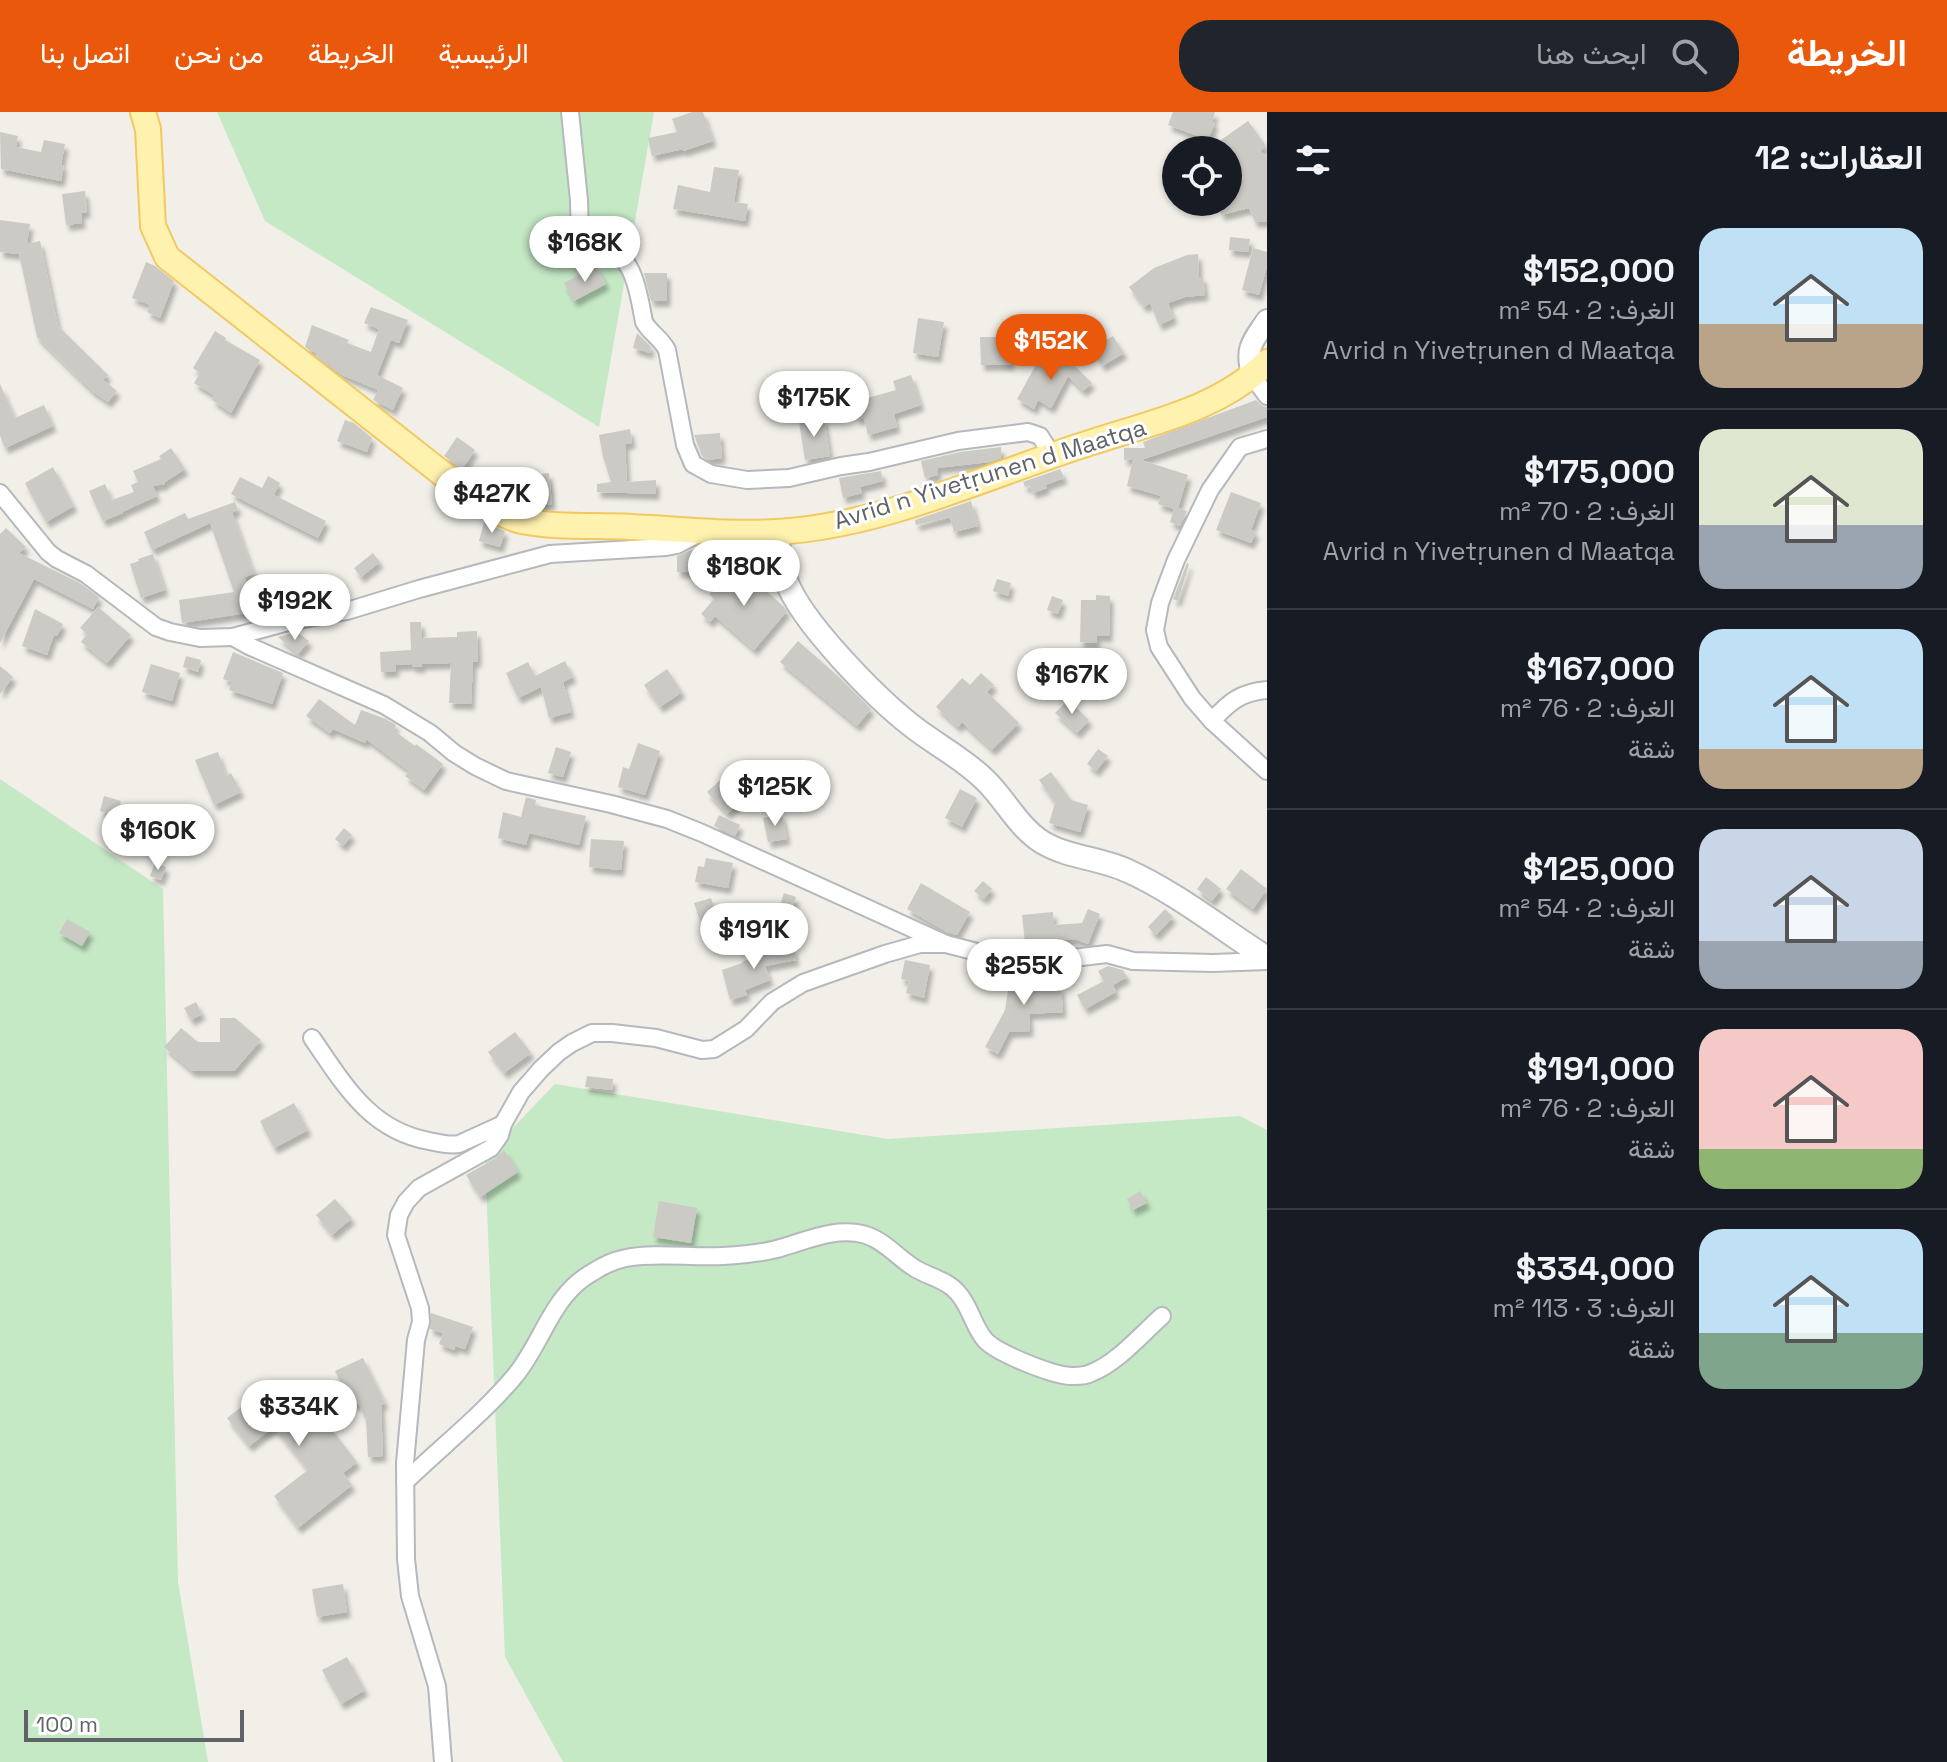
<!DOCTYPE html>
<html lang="ar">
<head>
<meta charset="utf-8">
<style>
	:root { --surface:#171b24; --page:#20242c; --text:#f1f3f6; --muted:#9ea1a6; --line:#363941; --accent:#ea580c }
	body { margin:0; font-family:"Space Grotesk",Vazirmatn,sans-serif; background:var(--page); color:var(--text); direction:rtl; height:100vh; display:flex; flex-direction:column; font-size:30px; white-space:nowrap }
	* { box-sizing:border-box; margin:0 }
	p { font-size:26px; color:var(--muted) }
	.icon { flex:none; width:44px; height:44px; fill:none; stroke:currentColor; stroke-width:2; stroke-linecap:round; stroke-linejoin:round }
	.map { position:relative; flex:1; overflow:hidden; direction:ltr }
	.details { display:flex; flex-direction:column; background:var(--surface); width:680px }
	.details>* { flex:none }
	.buttons { position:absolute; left:1162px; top:24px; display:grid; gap:16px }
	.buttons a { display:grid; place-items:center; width:80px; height:80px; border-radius:50%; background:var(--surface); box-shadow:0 2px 6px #0004; font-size:40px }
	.scale { position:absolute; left:24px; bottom:20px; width:220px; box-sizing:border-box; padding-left:8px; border:4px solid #5f6368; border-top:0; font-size:22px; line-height:28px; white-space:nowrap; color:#5f6368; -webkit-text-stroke:6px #fff; paint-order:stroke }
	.price { position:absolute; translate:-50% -68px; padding:0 18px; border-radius:28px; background:#fff; color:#222; font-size:26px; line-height:52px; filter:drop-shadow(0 2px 4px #0008) }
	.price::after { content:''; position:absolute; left:50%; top:48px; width:24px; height:18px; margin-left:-12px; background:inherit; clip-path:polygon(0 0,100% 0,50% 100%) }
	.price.selected { background:var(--accent); color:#fff }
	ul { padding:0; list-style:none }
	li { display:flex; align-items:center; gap:24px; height:200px; padding:0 24px }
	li+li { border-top:2px solid var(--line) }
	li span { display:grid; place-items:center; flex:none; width:224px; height:160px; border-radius:24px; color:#555 }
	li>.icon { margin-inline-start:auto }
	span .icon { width:96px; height:96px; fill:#fffc; stroke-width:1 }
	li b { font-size:34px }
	h2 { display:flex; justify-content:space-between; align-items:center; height:96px; padding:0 24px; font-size:34px }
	header { display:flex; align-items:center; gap:48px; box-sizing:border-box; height:112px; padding:0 40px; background:var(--accent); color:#fff }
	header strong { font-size:38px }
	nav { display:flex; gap:44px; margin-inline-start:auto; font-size:28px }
	.search { width:560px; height:72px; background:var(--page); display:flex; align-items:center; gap:20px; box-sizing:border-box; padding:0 28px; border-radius:32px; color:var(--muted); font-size:30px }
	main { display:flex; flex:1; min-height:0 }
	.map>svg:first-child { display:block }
</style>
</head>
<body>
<header>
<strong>الخريطة</strong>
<div class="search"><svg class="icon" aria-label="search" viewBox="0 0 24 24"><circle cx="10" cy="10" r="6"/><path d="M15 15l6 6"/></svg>ابحث هنا</div>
<nav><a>الرئيسية</a><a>الخريطة</a><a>من نحن</a><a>اتصل بنا</a></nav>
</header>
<main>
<section class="details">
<h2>العقارات: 12<svg class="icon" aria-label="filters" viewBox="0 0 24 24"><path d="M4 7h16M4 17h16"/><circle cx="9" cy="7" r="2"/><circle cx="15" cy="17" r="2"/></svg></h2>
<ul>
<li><span style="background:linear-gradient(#bfe0f5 60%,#b9a48a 0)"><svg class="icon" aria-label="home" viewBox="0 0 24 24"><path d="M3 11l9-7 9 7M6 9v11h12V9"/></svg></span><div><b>$152,000</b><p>الغرف: 2 · 54 m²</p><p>Avrid n Yivetṛunen d Maatqa</p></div></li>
<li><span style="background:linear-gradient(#dfe7d0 60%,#9aa5b1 0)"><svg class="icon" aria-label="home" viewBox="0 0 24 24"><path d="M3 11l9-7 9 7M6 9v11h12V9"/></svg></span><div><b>$175,000</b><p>الغرف: 2 · 70 m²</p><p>Avrid n Yivetṛunen d Maatqa</p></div></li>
<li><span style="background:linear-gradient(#bfe0f5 75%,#b9a48a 0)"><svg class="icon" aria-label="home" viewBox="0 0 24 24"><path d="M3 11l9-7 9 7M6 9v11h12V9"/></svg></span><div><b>$167,000</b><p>الغرف: 2 · 76 m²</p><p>شقة</p></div></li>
<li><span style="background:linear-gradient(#c9d6e8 70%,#9aa5b1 0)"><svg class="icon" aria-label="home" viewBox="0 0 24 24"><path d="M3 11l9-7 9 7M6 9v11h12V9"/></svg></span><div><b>$125,000</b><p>الغرف: 2 · 54 m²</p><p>شقة</p></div></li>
<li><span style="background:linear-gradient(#f6c9c9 75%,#8fb573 0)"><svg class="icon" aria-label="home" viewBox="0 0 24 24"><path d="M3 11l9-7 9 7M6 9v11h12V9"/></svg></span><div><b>$191,000</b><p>الغرف: 2 · 76 m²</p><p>شقة</p></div></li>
<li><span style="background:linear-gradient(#bfe0f5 65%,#7fa58c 0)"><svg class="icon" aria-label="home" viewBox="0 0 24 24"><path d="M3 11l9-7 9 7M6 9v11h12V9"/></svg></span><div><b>$334,000</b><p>الغرف: 3 · 113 m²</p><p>شقة</p></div></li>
</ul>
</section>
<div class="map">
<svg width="1267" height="1650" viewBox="0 0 1267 1650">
	<defs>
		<filter id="shadow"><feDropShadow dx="3.5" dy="6" stdDeviation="2" flood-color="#0004"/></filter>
	</defs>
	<rect width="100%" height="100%" fill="#f1efe8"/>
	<g fill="#c5e8c5">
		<path d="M217,0H654L599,315L265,109Z"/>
		<path d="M0,667L163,777L178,1470L208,1650H0Z"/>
		<path d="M555,972L888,1027L1240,1004L1267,1018V1650H563L505,1545L485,1045Z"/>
	</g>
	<g fill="#cccac5" filter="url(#shadow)">
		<path d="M692,0H703L713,29L683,39V37L652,44L648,26L677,20L672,7Z"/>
		<path d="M1173,0H1215L1212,10L1215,11L1208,28L1168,13Z"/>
		<path d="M1248,9L1266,34L1260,39L1267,45V109L1255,110L1249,96L1221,103L1218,90H1228V73L1234,71L1233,69L1244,66L1228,44V38H1224L1218,30Z"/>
		<path d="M0,20L18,24L16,35L41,40L44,28L65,32L61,53H64L61,69L1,57Z"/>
		<path d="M714,55L739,58L734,90L748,92L745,109L673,97L678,73L710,80Z"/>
		<path d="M85,79L87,100L81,101L82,111L66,113L62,82Z"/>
		<path d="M0,108L30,112L27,132L40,129L58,214L108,263L103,268L117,279L108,290L92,279L37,225L19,142L0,140Z"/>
		<path d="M1230,125L1250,127L1248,140L1229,138Z"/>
		<path d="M1253,136L1267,140V154L1259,183L1242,178Z"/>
		<path d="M1198,142L1199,165H1203L1205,183L1185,185L1168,191L1174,206L1159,213L1150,191L1144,195L1129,175L1154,156L1187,143Z"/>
		<path d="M146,150L155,154L174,169L160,206L147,200L150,193L132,186Z"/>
		<path d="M596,154L606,172L574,189L564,171Z"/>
		<path d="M644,161H667V189H651Z"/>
		<path d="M371,195L408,208L399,231L391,228L377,263L403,276L393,298L373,288L378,278L342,263L316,243L317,241L311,239L305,235L312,213L349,228L347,231L371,240L379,217L364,211Z"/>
		<path d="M918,206L944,210L938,245L913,241Z"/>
		<path d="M215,219L226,226L225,228L260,248L231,301L212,288L215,284L194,271L200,261L193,256Z"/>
		<path d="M637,221L651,235L650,241L633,236Z"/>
		<path d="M1113,224L1124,241L1102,254L1092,237Z"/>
		<path d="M980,225H1010L1011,253H981Z"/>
		<path d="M1061,241L1092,271L1083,279L1068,264L1051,296L1038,288L1034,297L1017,287L1037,251L1047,256Z"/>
		<path d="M911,263L921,293L894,302L897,315L868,323L864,306L857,308L849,280L861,276L864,287L896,278L893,269Z"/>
		<path d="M0,272L15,306L44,293L53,314L5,336L0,324Z"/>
		<path d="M1256,288L1262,294L1267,295V305L1141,348L1188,363L1178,396L1187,399L1180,414L1170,410L1174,397L1158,392L1161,384L1127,374L1133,347L1124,348V336H1145L1143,330Z"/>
		<path d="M824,306L830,344L805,348L799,310Z"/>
		<path d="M345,308L354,311L372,326L367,340L337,329Z"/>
		<path d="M630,317L632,331L625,332L627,370L656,368V382L597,380V372L611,370L603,345L599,323Z"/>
		<path d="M720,321L722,346L708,348L702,344L694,323Z"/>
		<path d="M457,325L475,338L462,357L444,344Z"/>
		<path d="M1001,335V346L990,350L937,356L938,363L925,366L921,349L960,340Z"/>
		<path d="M171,336L185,357L165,370V372L153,374L157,384L122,400L123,401L103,409L89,379L105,372L112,388L134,380L131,373L138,370L133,359L161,347L159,344Z"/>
		<path d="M53,355L74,394L46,410L25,371Z"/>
		<path d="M1060,357L1064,366L1045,373L1047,376L1033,381L1030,374L1025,375L1023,370Z"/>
		<path d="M881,359L883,369L860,375L862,381L843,386L839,366Z"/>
		<path d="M515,360V365L549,361L552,392L533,394V386L505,387L492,380L491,361Z"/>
		<path d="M268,364L280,371L274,383L326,409L318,426L231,382L240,365L262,376Z"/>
		<path d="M1231,380L1261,391L1251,418L1256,420L1251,431L1216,418Z"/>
		<path d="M971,389L978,414L954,420L950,405L916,413L915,408Z"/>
		<path d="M235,390L238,398L232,400L254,462L245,465L248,487H246L247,501L182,511L179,488L234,480L210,411L152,438L144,420L185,401L188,407Z"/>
		<path d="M484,410L505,419L500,435L479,429Z"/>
		<path d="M6,416L26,435L19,441L80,471L99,485L93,497L34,467L0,531V422Z"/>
		<path d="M691,438H700V460H677V444Z"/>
		<path d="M373,441L380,450L361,465L354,456Z"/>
		<path d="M153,442L165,478L141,486L130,452L139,449L138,447Z"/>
		<path d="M1187,451L1189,452L1178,489L1173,487Z"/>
		<path d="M726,455L743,469L748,463L782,493L787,499L754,538L715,504L710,510L701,502L714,487L709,482L716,474L712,471Z"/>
		<path d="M997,467L1011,471L1008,484L993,479Z"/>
		<path d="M1096,483L1110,484L1109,524H1097L1096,531L1080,530L1081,488H1096Z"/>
		<path d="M1052,484L1063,488L1058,502L1047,498Z"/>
		<path d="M98,495L131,523L107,551L81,530L87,522L80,516Z"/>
		<path d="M35,497L63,512L57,524L54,523L47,543L22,534Z"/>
		<path d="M410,510H421L422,526L457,525V520L477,519L478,549L473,550L471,592L449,591L451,551L422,552V555H412V552L395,553L396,559L381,560L380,540L411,538Z"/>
		<path d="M297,520L309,529L298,542L278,525Z"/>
		<path d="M798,529L839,565L871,597L857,614L780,550Z"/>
		<path d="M233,540L283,561L272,592L229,578L232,570L223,567Z"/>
		<path d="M186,544L201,548L198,560L183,555Z"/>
		<path d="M565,549L573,565L563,570L571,600L549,606L541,575L518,586L506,561L528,550L535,564Z"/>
		<path d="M151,552L180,561L172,589L142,580Z"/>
		<path d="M0,554L13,565L0,582Z"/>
		<path d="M667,557L682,580L660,595L644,573Z"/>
		<path d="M981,561L994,573L987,580L1019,611L992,638L962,610L958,615L936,595L962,566L970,573Z"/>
		<path d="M319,587L355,613L361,598L386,607L396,613L393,618L415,634L416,632L443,652L424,678L405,664L409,659L366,627L365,631L333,617L330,621L306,604Z"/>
		<path d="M1068,588L1089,608L1077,621L1055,601Z"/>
		<path d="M638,631L660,639L645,683L618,675L623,655L629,657Z"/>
		<path d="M556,635L571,640L563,665L548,661Z"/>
		<path d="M1098,637L1108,644L1096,659L1087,652Z"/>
		<path d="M218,640L226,664L231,661L241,680L214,693L195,648Z"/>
		<path d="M1051,660L1071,688L1088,693L1080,720L1049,711L1055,691L1039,668Z"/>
		<path d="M725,664L745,685L727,702L707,680Z"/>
		<path d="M960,677L977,686L962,715L945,706Z"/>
		<path d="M104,684L121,689L116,704L100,699Z"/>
		<path d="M526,685L536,688L535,693L586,704L579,733L529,721L526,733L498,726L503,700L521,705Z"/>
		<path d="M782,702L787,727L768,730L763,706Z"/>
		<path d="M719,703L740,713L735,724L714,714Z"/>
		<path d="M344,716L352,723L343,734L335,727Z"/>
		<path d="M591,727L624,729L621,758L589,755Z"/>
		<path d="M706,746L733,751L728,776L695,770L698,754L704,755Z"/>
		<path d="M155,751L166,755L161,768L150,764Z"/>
		<path d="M1241,757L1267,777L1253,797L1226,777Z"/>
		<path d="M1206,765L1221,777L1212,789L1197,777Z"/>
		<path d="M983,769L992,777L984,787L974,779Z"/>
		<path d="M921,771L970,800L957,823L947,820L907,797Z"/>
		<path d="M784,781L796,785L788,810L776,806Z"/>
		<path d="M711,786L716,801L699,806L694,791Z"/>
		<path d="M1088,797L1100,802L1088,832L1075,827L1061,828V826L1025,830L1022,803L1053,800L1054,813L1082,811Z"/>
		<path d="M1165,797L1173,805L1156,823L1148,815Z"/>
		<path d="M67,807L90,820L82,834L59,821Z"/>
		<path d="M793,835L796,848L765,854L770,868L745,878L747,883L730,888L722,858L742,851V850L761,841Z"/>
		<path d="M905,848L930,853L924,886L906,881L909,869L901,867Z"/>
		<path d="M1108,854L1123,858L1127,865L1113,873L1116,880L1085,897L1077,883L1104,869L1098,859Z"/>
		<path d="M1011,859L1026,861L1025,866L1045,870L1043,877L1061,875L1063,900L1029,902L1030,919L1009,920L998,942L985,935L1005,898Z"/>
		<path d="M196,890L202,902L191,908L184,896Z"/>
		<path d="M220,906H235L261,928L234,959H192L164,935L181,916L198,930H220Z"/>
		<path d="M515,920L531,941L504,961L488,940Z"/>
		<path d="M587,964L613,967L612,978L585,975Z"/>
		<path d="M294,991L308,1018L274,1036L260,1009Z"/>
		<path d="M504,1038L518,1060L480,1085L466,1063L496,1046Z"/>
		<path d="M1140,1079L1147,1091L1133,1098L1127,1087Z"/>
		<path d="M335,1087L352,1106L332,1123L316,1103Z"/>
		<path d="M659,1089L697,1096L691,1131L653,1125Z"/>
		<path d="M431,1201L473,1215L465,1237L455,1234L454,1238L439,1232L443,1221L430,1217Z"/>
		<path d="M363,1246L385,1291L381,1293L383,1344L368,1345L366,1308L358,1291L352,1294L335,1259Z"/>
		<path d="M295,1270L357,1350L343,1361L352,1373L298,1416L274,1384L308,1358L274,1315L249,1334L227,1306L270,1273L277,1283Z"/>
		<path d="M343,1472L347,1500L317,1505L312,1477Z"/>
		<path d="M347,1545L365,1578L341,1592L322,1558Z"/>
	</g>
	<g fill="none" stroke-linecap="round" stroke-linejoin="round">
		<g stroke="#b5b8bc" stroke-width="20">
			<g id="minor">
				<path d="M570,0L579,88L580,129L587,138C595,140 604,139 613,141C635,147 640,190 644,210C650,221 661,226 667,238L685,333L693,352L711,362L747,368L789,366L841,354L869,350L958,329L1028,320L1040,324L1052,343"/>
				<path d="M1253,265L1267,284"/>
				<path d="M1267,327L1240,335L1210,378L1176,448L1160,491L1155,518L1159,535L1192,586L1212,609L1267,659"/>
				<path d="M0,381L48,440L57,447L86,462L156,515L170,520L200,526L233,525L288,510L347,499L419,477L550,442L666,435L677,433L700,421"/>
				<path d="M233,525L249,534L384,593L430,621L454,641L475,654L506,669L611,692L667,707L702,721L946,832L996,845L1030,851L1107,842L1133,849L1213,851L1267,849"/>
				<path d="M1212,609C1229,590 1241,580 1267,578"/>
				<path d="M312,926C344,972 369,1018 429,1029C439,1031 449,1034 459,1032L503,1012"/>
				<path d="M405,1370C441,1335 482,1303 514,1265C543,1231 551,1183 593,1160C602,1154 616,1148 626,1146C656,1140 693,1146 723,1144C741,1143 761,1141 777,1137C806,1129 836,1114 866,1123C885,1129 899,1147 916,1157C930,1165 947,1168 958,1181C970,1194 973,1214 985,1228C997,1241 1055,1265 1074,1264C1079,1264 1087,1263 1091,1261C1116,1252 1142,1222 1162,1204"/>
				<path d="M443,1650L437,1574L410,1484L406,1447L405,1351L416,1228L421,1210L420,1196L396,1123L399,1103L406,1090L419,1076L491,1036L500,1023L503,1012L521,980L541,957L559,940L572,931L592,921H612L656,926L702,938L714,937L746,917L772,890L803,871L885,842L920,832H946"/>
			</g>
		</g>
		<g stroke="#b5b8bc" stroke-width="24">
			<path id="tertiary" d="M1253,265C1244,237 1252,230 1267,208"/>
		</g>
		<g stroke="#b6babf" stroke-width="26">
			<path id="secondary" d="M776,420C779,436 781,453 786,468C801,510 876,586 912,614C936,633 963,646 985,668C1005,687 1018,715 1042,730C1068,746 1101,746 1128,759C1175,780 1223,818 1267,846"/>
		</g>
		<g stroke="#f2c960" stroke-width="28">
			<path id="primary" d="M143,0L148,17L153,114L167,145L477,389C491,396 507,406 522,409C557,416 595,413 631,415C680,417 728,423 777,420C881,414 982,366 1080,334C1144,312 1218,299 1267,250"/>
		</g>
		<use href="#minor" stroke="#fff" stroke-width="16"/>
		<use href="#tertiary" stroke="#fff" stroke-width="20"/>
		<use href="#secondary" stroke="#fff" stroke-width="22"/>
		<use href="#primary" stroke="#fff2af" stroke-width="24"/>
	</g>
	<g text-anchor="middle" stroke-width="6" stroke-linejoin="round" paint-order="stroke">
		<g font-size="24" fill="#5f6368" stroke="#fff">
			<text transform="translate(990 362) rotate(-17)" y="8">Avrid n Yivetṛunen d Maatqa</text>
		</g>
	</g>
</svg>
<div class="buttons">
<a><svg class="icon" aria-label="locate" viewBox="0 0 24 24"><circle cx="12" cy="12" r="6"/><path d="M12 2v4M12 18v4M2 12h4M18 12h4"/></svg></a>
</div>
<div class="scale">100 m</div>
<b class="price" style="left:585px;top:172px">$168K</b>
<b class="price selected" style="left:1051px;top:270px">$152K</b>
<b class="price" style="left:814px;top:327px">$175K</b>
<b class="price" style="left:492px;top:423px">$427K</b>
<b class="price" style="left:744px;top:496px">$180K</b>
<b class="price" style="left:295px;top:530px">$192K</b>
<b class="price" style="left:1072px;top:604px">$167K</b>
<b class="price" style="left:775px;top:716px">$125K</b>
<b class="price" style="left:158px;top:760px">$160K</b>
<b class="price" style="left:754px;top:859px">$191K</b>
<b class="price" style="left:1024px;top:895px">$255K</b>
<b class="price" style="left:299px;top:1336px">$334K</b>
</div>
</main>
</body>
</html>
